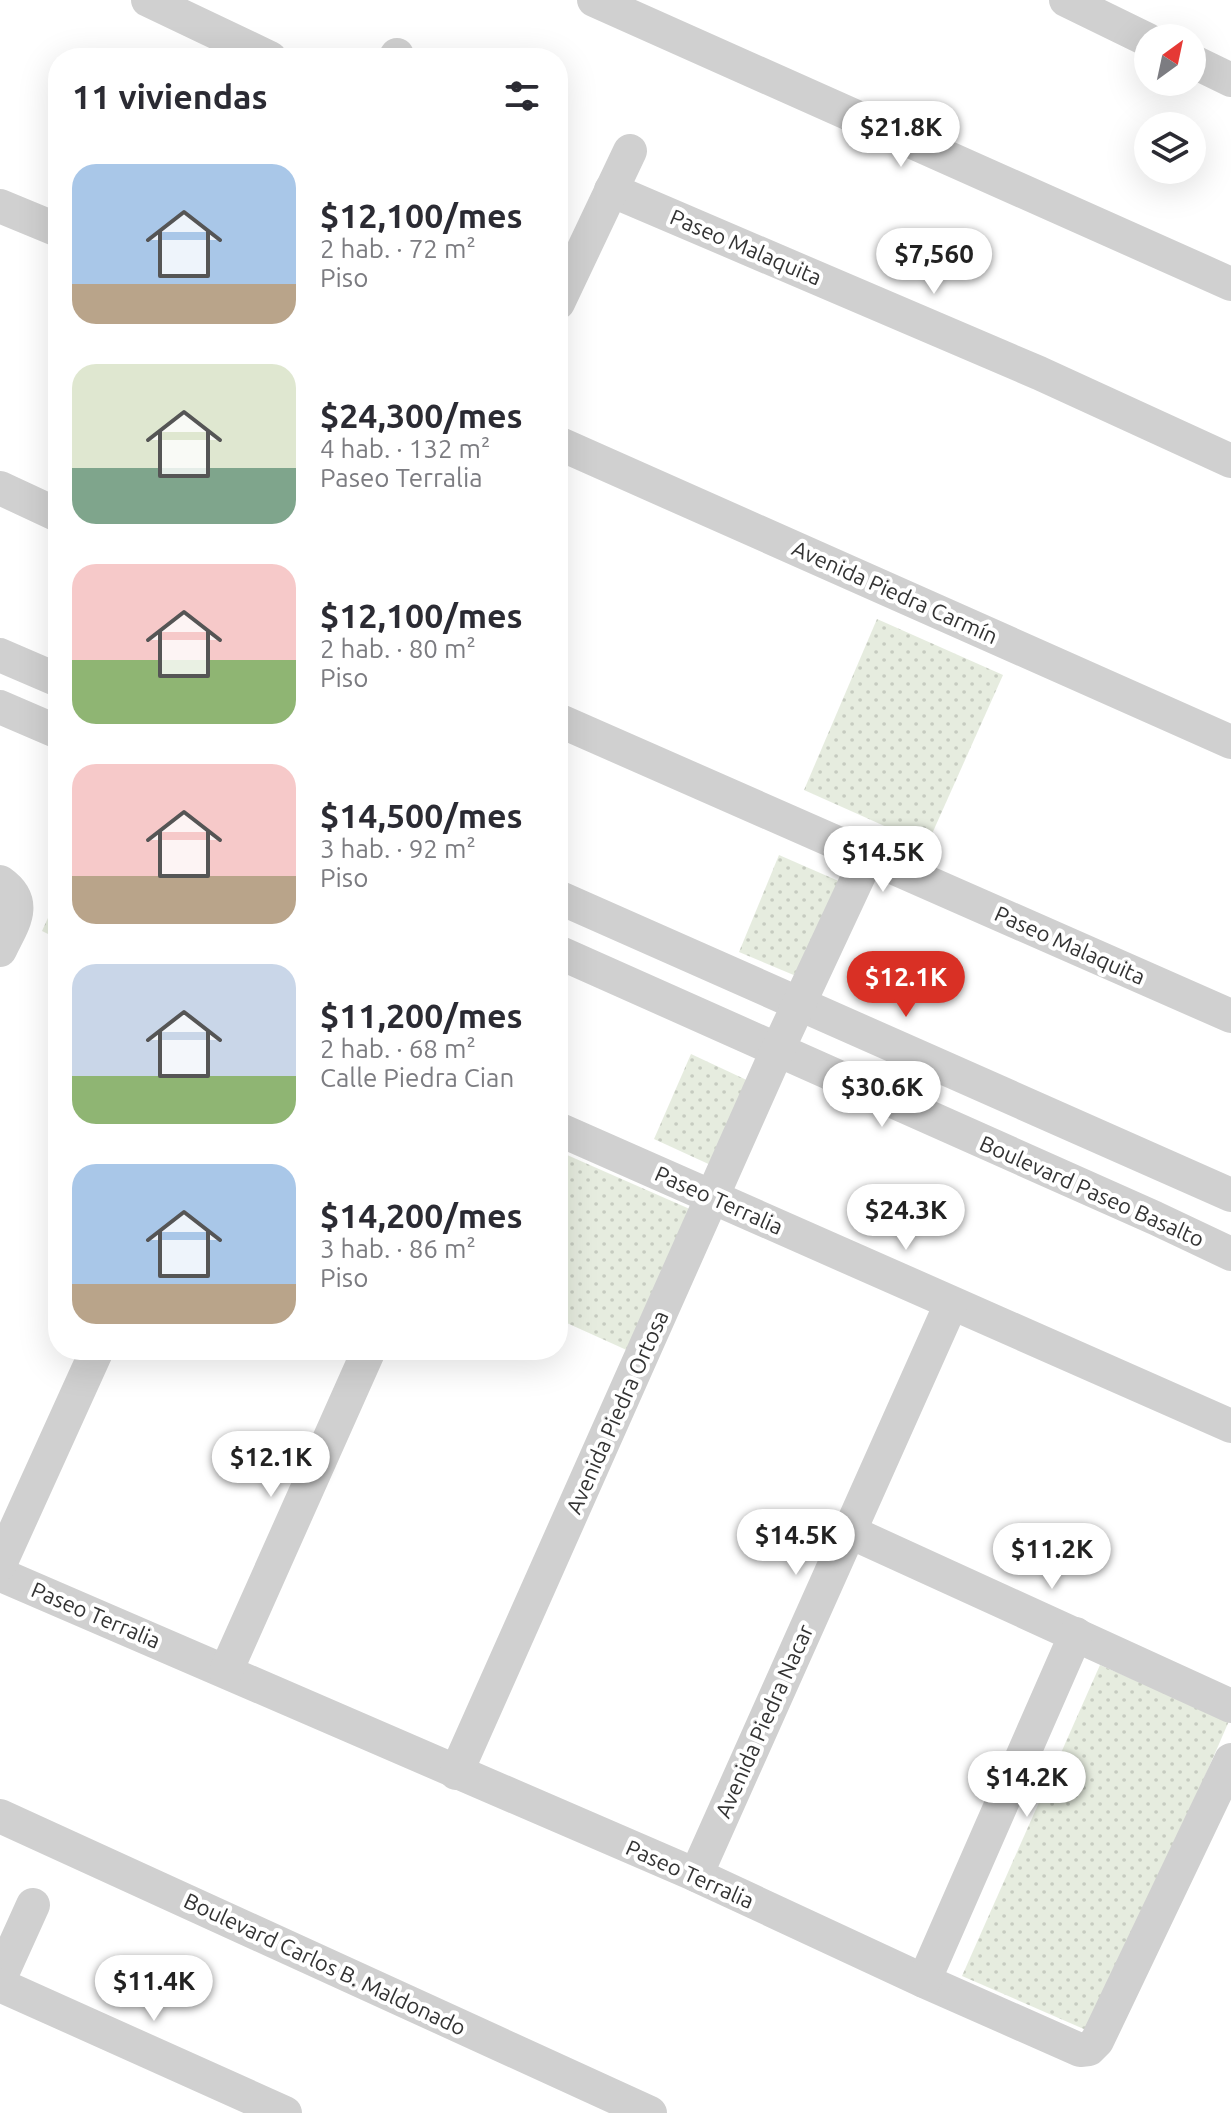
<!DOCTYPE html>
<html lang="es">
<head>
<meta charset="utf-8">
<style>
	:root { --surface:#fff; --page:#f2f2f3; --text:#2b2b33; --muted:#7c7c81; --accent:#d93025 }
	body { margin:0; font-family:Ubuntu,sans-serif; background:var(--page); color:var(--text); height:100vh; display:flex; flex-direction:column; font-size:30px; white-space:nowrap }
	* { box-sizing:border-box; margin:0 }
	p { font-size:26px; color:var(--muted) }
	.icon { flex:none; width:44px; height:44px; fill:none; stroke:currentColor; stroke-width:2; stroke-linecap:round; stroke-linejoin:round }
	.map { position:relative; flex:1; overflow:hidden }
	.side { position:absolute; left:48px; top:48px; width:520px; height:1312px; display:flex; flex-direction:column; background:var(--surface); border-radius:32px; box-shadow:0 8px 32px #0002 }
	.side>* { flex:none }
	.needle { width:52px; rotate:33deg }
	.controls { position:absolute; left:1134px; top:24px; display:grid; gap:16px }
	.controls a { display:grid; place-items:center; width:72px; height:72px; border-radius:50%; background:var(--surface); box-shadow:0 8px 32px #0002; font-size:40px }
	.price { position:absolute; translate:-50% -68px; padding:0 18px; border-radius:28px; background:#fff; color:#222; font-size:26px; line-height:52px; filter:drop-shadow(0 2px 4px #0008) }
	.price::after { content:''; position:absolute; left:50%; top:48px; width:24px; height:18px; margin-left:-12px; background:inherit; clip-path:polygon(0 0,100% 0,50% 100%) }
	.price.current { background:var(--accent); color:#fff }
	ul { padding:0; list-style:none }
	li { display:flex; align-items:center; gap:24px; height:200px; padding:0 24px }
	li span { display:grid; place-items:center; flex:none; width:224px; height:160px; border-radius:24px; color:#555 }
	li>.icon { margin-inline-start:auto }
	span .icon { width:96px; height:96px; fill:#fffc; stroke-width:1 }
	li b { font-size:34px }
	h2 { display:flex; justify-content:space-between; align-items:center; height:96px; padding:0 24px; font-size:34px }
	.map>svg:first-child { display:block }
</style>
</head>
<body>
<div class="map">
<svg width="1231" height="2113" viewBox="0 0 1231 2113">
	<defs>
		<pattern id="park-dots" width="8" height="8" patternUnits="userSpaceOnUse" patternTransform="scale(2)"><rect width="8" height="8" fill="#e6ecdf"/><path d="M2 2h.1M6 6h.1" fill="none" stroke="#c6cbc0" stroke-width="1.8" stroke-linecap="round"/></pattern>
	</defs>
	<rect width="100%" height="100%" fill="#fff"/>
	<g fill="url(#park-dots)">
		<path d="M877,619L1003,675L927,845L804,790Z"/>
		<path d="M779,855L850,886L808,981L739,952Z"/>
		<path d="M58,896V939L42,931Z"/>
		<path d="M691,1054L753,1083L715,1167L654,1139Z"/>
		<path d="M558,1151L692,1210L631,1352L558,1319Z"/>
		<path d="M1100,1665L1229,1721L1093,2033L962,1976Z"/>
	</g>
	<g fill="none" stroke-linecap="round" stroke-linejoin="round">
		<g stroke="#d0d0d0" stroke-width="34">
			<path d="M148,0L270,58"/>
			<path d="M594,0L1231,284"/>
			<path d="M1066,0L1148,40"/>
			<path d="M395,58L397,55"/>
			<path d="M1192,61L1231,80"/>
			<path d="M611,190L1039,373L1231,461"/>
			<path d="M0,206L58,230"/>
			<path d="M558,303L630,151"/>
			<path d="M558,443L1231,742"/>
			<path d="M0,488L58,515"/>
			<path d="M0,655L58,680"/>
			<path d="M0,707L58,732"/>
			<path d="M558,720L1231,1016"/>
			<path d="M0,882C30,903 12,924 0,950"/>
			<path d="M558,897L1231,1195"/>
			<path d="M558,952L1155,1218L1231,1254"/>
			<path d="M558,1129L1231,1426"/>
			<path d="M848,1531L1231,1706"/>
			<path d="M0,1564L6,1577L696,1875L924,1981L1080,2050L1089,2049L1097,2041L1231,1760"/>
			<path d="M0,1564L97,1350"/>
			<path d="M226,1671L369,1350"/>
			<path d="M456,1773L777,1051L868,856"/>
			<path d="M0,1816L650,2113"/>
			<path d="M696,1875L951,1304"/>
			<path d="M0,1978L33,1905"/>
			<path d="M924,1981L1076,1634"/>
			<path d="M0,1985L285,2113"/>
		</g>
	</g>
	<g text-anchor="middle" stroke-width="8" stroke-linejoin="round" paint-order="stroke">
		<g font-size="22" fill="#333" stroke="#fff">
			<text transform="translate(746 247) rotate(23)" y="8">Paseo Malaquita</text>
			<text transform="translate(895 592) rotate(24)" y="8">Avenida Piedra Carmín</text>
			<text transform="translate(1070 945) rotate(24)" y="8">Paseo Malaquita</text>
			<text transform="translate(1092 1191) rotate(24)" y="8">Boulevard Paseo Basalto</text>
			<text transform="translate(719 1200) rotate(24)" y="8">Paseo Terralia</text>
			<text transform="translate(617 1412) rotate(-66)" y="8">Avenida Piedra Ortosa</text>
			<text transform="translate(96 1615) rotate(23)" y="8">Paseo Terralia</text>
			<text transform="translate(764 1721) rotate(-66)" y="8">Avenida Piedra Nacar</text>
			<text transform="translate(690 1874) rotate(24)" y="8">Paseo Terralia</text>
			<text transform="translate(325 1964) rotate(25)" y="8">Boulevard Carlos B. Maldonado</text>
		</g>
	</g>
</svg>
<div class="controls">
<a><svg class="needle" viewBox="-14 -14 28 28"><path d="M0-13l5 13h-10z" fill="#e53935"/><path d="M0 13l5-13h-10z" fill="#7c7c81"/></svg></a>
<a><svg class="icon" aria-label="layers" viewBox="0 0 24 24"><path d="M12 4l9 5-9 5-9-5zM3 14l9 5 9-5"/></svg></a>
</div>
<b class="price" style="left:901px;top:169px">$21.8K</b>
<b class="price" style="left:934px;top:296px">$7,560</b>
<b class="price" style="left:883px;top:894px">$14.5K</b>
<b class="price current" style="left:906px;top:1019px">$12.1K</b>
<b class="price" style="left:882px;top:1129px">$30.6K</b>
<b class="price" style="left:906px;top:1252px">$24.3K</b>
<b class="price" style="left:271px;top:1499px">$12.1K</b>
<b class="price" style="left:796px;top:1577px">$14.5K</b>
<b class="price" style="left:1052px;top:1591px">$11.2K</b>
<b class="price" style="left:1027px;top:1819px">$14.2K</b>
<b class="price" style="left:154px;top:2023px">$11.4K</b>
<section class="side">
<h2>11 viviendas<svg class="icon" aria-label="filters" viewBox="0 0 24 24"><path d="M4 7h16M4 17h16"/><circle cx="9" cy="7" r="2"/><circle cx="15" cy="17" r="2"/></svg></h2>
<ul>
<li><span style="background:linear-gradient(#a9c7e8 75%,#b9a48a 0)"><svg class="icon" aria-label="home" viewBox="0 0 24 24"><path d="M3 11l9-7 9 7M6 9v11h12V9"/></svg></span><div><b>$12,100/mes</b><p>2 hab. · 72 m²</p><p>Piso</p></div></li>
<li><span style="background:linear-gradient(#dfe7d0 65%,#7fa58c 0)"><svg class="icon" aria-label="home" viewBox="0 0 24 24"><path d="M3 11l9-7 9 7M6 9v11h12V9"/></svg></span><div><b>$24,300/mes</b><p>4 hab. · 132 m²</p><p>Paseo Terralia</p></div></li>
<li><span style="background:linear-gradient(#f6c9c9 60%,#8fb573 0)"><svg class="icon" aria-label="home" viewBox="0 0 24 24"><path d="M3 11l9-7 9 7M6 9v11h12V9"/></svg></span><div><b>$12,100/mes</b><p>2 hab. · 80 m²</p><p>Piso</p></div></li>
<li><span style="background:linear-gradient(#f6c9c9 70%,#b9a48a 0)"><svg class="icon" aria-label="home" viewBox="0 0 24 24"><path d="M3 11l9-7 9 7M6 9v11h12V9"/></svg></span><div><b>$14,500/mes</b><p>3 hab. · 92 m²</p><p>Piso</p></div></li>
<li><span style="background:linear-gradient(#c9d6e8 70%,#8fb573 0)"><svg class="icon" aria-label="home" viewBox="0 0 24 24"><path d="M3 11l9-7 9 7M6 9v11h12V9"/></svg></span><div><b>$11,200/mes</b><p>2 hab. · 68 m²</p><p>Calle Piedra Cian</p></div></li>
<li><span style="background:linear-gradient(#a9c7e8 75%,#b9a48a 0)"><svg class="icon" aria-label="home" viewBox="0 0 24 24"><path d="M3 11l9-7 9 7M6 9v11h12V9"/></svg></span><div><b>$14,200/mes</b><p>3 hab. · 86 m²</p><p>Piso</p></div></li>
</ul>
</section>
</div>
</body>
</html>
